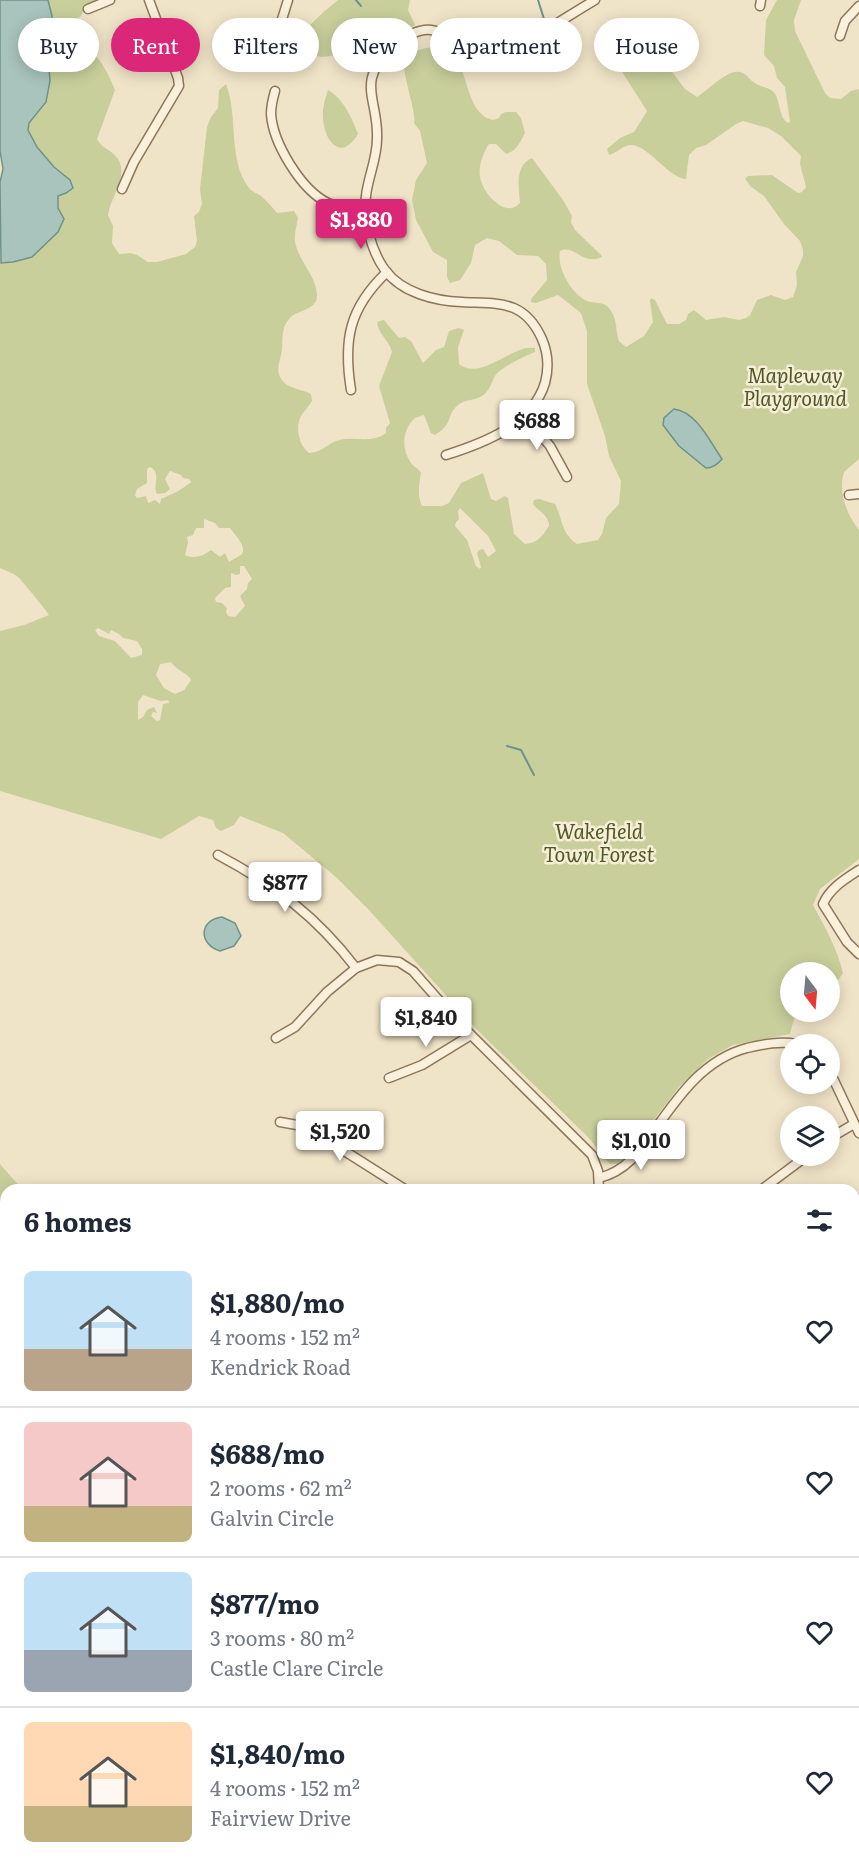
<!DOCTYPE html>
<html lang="en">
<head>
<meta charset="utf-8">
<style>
	:root { --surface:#fff; --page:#f2f2f3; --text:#1f2937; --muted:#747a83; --line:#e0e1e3; --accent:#db2777 }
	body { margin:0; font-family:Literata,serif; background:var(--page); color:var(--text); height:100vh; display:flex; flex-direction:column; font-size:22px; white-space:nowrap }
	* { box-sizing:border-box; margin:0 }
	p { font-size:20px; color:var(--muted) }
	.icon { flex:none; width:33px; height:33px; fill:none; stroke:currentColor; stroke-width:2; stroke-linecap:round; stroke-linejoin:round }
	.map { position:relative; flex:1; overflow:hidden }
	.details { position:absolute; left:0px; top:1184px; width:860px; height:686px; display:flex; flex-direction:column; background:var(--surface); border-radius:18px 18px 0 0; box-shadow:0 3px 15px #0003 }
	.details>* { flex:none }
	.guide { position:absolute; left:18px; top:18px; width:824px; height:54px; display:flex; gap:12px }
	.needle { width:39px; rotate:164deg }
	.buttons { position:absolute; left:780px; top:962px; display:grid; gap:12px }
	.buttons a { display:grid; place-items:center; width:60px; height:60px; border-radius:50%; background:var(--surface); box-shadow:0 3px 15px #0003; font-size:30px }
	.price { position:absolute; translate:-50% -51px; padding:0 14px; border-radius:6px; background:#fff; color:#222; font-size:20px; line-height:39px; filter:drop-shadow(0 2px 3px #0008) }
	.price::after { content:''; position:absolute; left:50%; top:36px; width:18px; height:14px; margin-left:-9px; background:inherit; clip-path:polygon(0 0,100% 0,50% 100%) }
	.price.active { background:var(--accent); color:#fff }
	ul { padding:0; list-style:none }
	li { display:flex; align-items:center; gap:18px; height:150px; padding:0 24px }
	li+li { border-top:2px solid var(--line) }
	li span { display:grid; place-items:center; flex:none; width:168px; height:120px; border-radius:9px; color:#555 }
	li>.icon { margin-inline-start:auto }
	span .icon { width:72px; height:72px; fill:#fffc; stroke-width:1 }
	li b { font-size:26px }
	h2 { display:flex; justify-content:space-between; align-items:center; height:72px; padding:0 24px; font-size:26px }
	.pill { padding:0 21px; border-radius:27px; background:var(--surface); box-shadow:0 3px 15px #0003; font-size:21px; line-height:54px }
	.pill.active { background:var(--accent); color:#fff }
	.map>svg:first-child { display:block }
</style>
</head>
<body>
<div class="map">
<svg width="859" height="1868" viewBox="0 0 859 1868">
	<rect width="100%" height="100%" fill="#f0e4c8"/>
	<g fill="#c9cf9b" fill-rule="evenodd">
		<path d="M48,0H96L85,8L81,16L74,20L76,34L74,47L80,55C84,55 91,55 95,56C102,60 112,82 115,90L97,139C101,148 112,150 118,159C129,176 110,198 108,215L113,226L112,243L119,254L130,253L137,255L148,262H157L186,254L195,247L197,241L194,216L199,212L202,204L200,189L207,127L211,117L218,108L219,90L226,84C239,118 227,158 249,188C253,192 256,193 261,196C267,201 272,207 277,213L294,211L298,218C297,225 294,234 295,241C298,261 317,276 317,296C317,310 297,310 290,318C281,327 283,338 282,349C281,360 274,370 282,380C288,389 302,389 311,394L312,401C309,406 306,409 303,413C294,424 298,445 309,453C321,453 328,443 339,440C355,436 371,444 386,433V428L390,423L379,386L392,352C389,340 379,335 377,323L379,321L384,320L399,338L405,337L411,341L423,363L436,350L444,347L449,331L459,328L464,330L458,347L459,364C483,382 511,344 535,348V352C525,356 501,367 495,376C491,383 490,391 482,396C474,401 464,399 457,406C446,416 454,423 435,435L431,433L424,415L415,418C402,430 401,449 411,463C415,468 418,468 421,473C419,485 417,495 422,506H442L449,503L461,483L483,473L491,499L496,501L505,496L508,498L514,534L525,544C538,543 542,536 549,526C549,515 539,512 533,504L534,500L539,499L555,504C563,520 561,533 577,544L598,540L602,534L606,518L619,504L621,481L609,456L605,436L587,384V331L581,313L558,295L536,303L531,302V299L547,280L546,264L538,256L517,255L499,241L487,238L475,245L471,263L460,280L450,283L447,277V260L433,252L416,220L412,200L416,180L427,163L420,131L414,123C416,110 404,81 404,64C404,58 410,53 416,51C478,28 454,111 493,120L499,118L501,114L506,112H516L521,118L525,133C520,142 517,151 506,154L496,144H489C484,151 478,166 480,176C481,191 505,220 520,203C519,187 514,166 532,158L563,200L572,216L571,222L575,230L601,255L602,257C582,266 575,244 560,251C557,268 570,291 585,300C591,304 601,301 607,306C618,316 615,329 619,341L626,347L644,336L653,322L650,301L651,298L655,300L667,324H679L686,320L688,314L694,310L706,320L724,317L739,320L746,318L750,315L757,300L771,295L785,300L793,297L797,285L796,272L803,256V250L800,241L784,224L764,196L750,186L745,179L748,176L772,175L798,193L802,192L806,187L800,164L801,156L781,136L768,128L743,121L736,124L706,145L696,148L689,155L686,179C668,178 648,144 630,145C622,146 617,153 609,155L607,149L620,138L634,132L647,111L612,56L608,45L615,42L647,51L670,69L685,89L697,97C707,91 727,69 740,72C747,73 749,80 755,83C761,88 770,86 775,94C781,103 778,116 788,123L790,122L785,87L777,78L774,66L764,55L766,20L777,0H801L794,20L795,31L825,93L830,98L841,99L851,91L859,89V459L844,472C838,491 846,514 859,530V859L820,889L813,905C825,927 837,948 843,973L836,983L830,984V972H790V998L788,1004L790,1006V1011H796L790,1034L733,1045L708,1059L679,1087L620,1164H610L587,1136L479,1032L368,909L337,878L283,833L240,816L234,825L221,831L216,828L213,820L199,816L161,839L0,791V631L24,625L49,615C47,611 22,581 18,577C13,573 6,571 0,568V263L13,262L32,257L57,232L64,219L58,208L57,196L66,193L60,173L37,147L28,130L29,123L46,102L50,81L49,67L54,38L52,16ZM150,467C162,473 152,485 157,494L165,493L170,489L165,479L170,471L181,475L183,478L189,479L191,482C182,490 172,494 161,499L160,504L155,500L148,503L146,496L137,498L135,495L137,489L147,483V469ZM460,508L488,536L496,551L488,557L483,549L479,550L477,553L481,567L480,569L476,566L467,540L455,526L456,522L459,519L458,511ZM204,519L215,523L219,528H230C234,534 247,546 242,554C239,557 233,559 229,562L225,553L220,557L211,550C202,557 194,559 185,555L188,543L187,537L193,535L196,528H204ZM240,566H244L252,579L248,583L247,589L240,596L245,606L235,617L228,616L226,612L227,608L222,603L216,602L215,598L225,588L231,587V573L236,575L240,574ZM98,628L109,634L111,630L119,634L123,638L137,641L142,649V655L131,658L115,641L99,636L95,630ZM171,662C178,672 187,672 191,680L184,690L175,694L164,688L156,675L160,664ZM143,695L160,701L168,700L169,703L163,704L160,720L157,721L151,716L153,712L157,713L154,707L147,710L143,717L138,720V702Z"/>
		<path d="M338,0H410L408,10L415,25L385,42L374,54L365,57C341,41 324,74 300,43C300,31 328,8 338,0Z"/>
		<path d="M328,90C343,98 352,118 358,134C341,162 325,142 323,119C322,110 325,98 328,90Z"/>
		<path d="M0,1164L22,1189L6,1190V1202H0Z"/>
		<path d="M859,1301V1631L854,1633V1322Z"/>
		<path d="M0,1509L6,1514V1863H165L164,1868H0Z"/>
		<rect x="213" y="1863" width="83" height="5"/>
		<path d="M428,1863H562L563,1868H428Z"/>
	</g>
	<g fill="#a9c4bc" stroke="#6f938a" stroke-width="1.5">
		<path d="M0,0H48L52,16L54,38L49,67L50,81L46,102L29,123L28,130L37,147L54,167L70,180L73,188L66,193L58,196V208L64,219L58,232L32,257L13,262L1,263L0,182L3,169L0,151Z"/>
		<path d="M674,409C697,412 710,442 722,459C718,464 713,468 706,468L679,446L663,425L664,418Z"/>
		<path d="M222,917L235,923L241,936L234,946L220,951C199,945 198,920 222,917Z"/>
	</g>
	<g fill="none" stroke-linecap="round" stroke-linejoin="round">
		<g stroke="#6f938a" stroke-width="2">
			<path d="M356,0L361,6"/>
			<path d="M538,0L544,19"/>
			<path d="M507,746L521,750L534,775"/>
		</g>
		<g stroke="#8d765c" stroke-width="11">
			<g id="minor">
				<path d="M760,6L761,0"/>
				<path d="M88,9L110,0"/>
				<path d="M278,32L288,0"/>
				<path d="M840,36L845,21L859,6"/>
				<path d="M275,91C273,98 271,106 271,114C273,143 301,190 328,203C339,208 353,207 365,206"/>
				<path d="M122,189L134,162L179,86L178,78L149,0"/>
				<path d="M351,390C343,340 349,308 387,272"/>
				<path d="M524,415L550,446L567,477"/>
				<path d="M446,455C484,443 532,425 545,383C549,368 548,353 542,339C524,299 498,304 462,302C435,301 402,293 385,270C371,251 363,219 366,196C368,177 377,159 377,139C379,99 354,82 393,47C447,0 454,65 493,58C506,55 518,46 529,40C552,27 573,13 595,0"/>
				<path d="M849,495L859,494"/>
				<path d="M218,855C276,886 316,916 356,968"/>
				<path d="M859,870C845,879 830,888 823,904L847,942L859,954"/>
				<path d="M276,1038L295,1027L327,992L356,968L377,960L399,962L413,971L458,1022L592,1155L598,1171L599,1190"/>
				<path d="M830,1072L859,1133"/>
				<path d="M389,1078L422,1065L471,1035"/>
				<path d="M280,1122L297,1125L313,1131L406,1190"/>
				<path d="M830,1138L854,1124"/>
				<path d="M599,1178C627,1171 640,1151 656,1128C680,1094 705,1059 747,1048C764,1044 780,1041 797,1044"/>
				<path d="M761,1190L808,1155"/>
				<path d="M839,1863L842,1868"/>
			</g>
		</g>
		<g stroke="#8d765c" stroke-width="14">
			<path id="tertiary" d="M854,1289L859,1273"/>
		</g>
		<g stroke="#6f573f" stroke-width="15">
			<g id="secondary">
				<path d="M0,1263L6,1268"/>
				<path d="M631,1863L633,1868"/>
			</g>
		</g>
		<use href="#minor" stroke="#faf1dc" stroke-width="8"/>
		<use href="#tertiary" stroke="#faf1dc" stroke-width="10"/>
		<use href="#secondary" stroke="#faf1dc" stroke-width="12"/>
	</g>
	<g text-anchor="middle" stroke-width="5" stroke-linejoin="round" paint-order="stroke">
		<g font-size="20" font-style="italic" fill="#4d5a26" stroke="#f7eed8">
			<text x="795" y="383">Mapleway<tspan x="795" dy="23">Playground</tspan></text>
			<text x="599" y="839">Wakefield<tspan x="599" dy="23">Town Forest</tspan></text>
		</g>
	</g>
</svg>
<div class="buttons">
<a><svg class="needle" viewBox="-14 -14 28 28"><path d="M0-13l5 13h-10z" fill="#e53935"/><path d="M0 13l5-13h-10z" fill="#747a83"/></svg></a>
<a><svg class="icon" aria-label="locate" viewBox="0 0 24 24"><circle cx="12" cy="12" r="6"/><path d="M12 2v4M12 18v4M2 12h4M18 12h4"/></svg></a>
<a><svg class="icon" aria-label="layers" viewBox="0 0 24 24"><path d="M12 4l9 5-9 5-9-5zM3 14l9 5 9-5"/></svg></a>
</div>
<b class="price active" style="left:361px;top:250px">$1,880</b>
<b class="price" style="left:537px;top:451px">$688</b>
<b class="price" style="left:285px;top:913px">$877</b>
<b class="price" style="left:426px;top:1048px">$1,840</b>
<b class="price" style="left:340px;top:1162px">$1,520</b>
<b class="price" style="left:641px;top:1171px">$1,010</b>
<div class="guide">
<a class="pill">Buy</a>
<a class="pill active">Rent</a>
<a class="pill">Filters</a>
<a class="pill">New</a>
<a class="pill">Apartment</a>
<a class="pill">House</a>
</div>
<section class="details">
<h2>6 homes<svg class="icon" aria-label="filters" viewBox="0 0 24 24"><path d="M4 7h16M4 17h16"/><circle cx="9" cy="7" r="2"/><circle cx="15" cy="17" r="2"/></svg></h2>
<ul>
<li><span style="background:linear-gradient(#bfe0f5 65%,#b9a48a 0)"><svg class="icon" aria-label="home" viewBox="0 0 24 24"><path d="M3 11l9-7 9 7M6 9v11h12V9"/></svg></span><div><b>$1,880/mo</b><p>4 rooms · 152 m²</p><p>Kendrick Road</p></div><svg class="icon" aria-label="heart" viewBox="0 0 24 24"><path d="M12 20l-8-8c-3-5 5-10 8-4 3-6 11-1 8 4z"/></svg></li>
<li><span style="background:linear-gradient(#f6c9c9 70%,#c2b280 0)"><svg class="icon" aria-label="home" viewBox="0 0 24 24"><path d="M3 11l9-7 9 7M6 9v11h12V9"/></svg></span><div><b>$688/mo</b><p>2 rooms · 62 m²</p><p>Galvin Circle</p></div><svg class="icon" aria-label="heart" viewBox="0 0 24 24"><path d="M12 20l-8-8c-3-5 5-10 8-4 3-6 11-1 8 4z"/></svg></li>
<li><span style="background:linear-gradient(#bfe0f5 65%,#9aa5b1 0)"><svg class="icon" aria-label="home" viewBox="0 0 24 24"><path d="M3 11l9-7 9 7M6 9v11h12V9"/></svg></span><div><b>$877/mo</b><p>3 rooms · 80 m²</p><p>Castle Clare Circle</p></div><svg class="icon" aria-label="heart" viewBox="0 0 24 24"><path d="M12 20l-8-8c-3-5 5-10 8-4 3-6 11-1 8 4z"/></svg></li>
<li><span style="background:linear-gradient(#ffd9b3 70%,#c2b280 0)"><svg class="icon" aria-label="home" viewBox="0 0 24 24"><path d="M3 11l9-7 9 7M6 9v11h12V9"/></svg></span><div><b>$1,840/mo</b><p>4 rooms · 152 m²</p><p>Fairview Drive</p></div><svg class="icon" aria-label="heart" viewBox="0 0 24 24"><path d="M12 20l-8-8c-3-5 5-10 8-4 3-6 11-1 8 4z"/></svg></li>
</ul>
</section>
</div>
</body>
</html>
